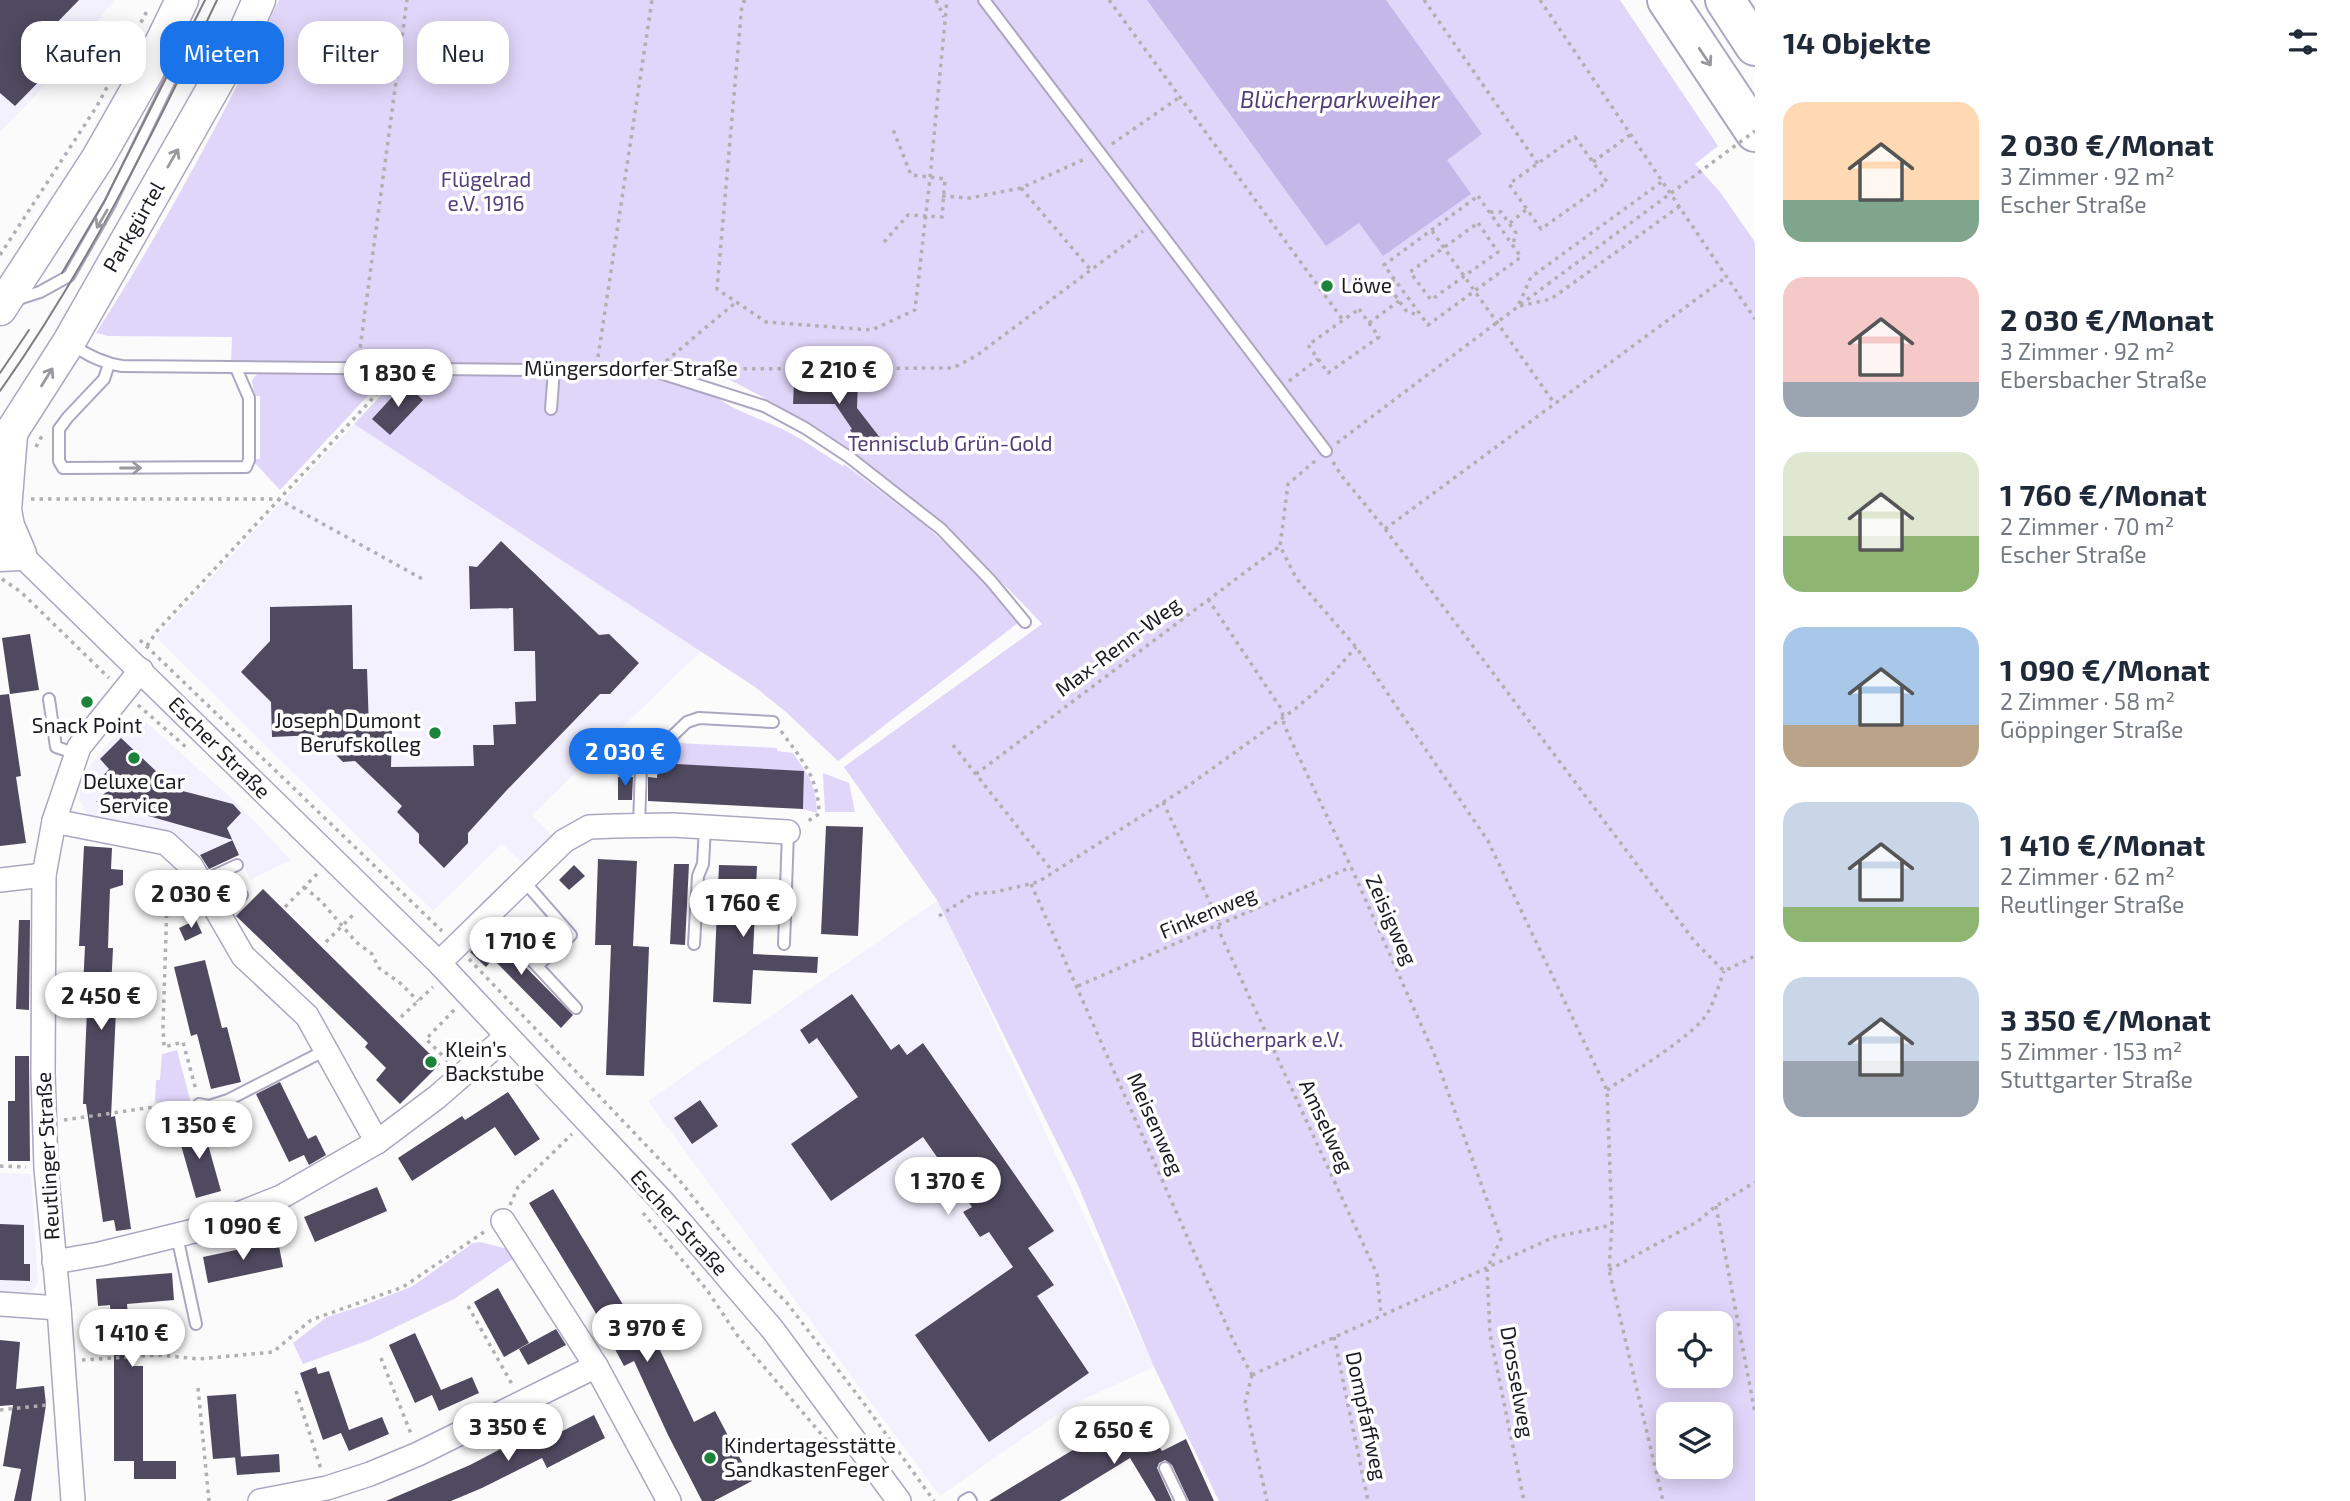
<!DOCTYPE html>
<html lang="de">
<head>
<meta charset="utf-8">
<style>
	:root { --surface:#fff; --page:#f6f6f7; --text:#1f2937; --muted:#747a83; --accent:#1a73e8 }
	body { margin:0; font-family:"Exo 2",sans-serif; background:var(--page); color:var(--text); height:100vh; display:flex; flex-direction:column; font-size:26px; white-space:nowrap }
	* { box-sizing:border-box; margin:0 }
	p { font-size:23px; color:var(--muted) }
	.icon { flex:none; width:38px; height:38px; fill:none; stroke:currentColor; stroke-width:2; stroke-linecap:round; stroke-linejoin:round }
	.map { position:relative; flex:1; overflow:hidden }
	.sheet { display:flex; flex-direction:column; background:var(--surface); width:595px }
	.sheet>* { flex:none }
	.banner { position:absolute; left:21px; top:21px; width:665px; height:63px; display:flex; gap:14px }
	.controls { position:absolute; left:1656px; top:1311px; display:grid; gap:14px }
	.controls a { display:grid; place-items:center; width:77px; height:77px; border-radius:14px; background:var(--surface); box-shadow:0 4px 18px #0003; font-size:35px }
	.price { position:absolute; translate:-50% -60px; padding:0 16px; border-radius:24px; background:#fff; color:#222; font-size:23px; line-height:46px; filter:drop-shadow(0 2px 4px #0008) }
	.price::after { content:''; position:absolute; left:50%; top:42px; width:21px; height:16px; margin-left:-10px; background:inherit; clip-path:polygon(0 0,100% 0,50% 100%) }
	.price.on { background:var(--accent); color:#fff }
	ul { padding:0; list-style:none }
	li { display:flex; align-items:center; gap:21px; height:175px; padding:0 28px }
	li span { display:grid; place-items:center; flex:none; width:196px; height:140px; border-radius:21px; color:#555 }
	li>.icon { margin-inline-start:auto }
	span .icon { width:84px; height:84px; fill:#fffc; stroke-width:1 }
	li b { font-size:30px }
	h2 { display:flex; justify-content:space-between; align-items:center; height:84px; padding:0 28px; font-size:30px }
	.chip { padding:0 24px; border-radius:21px; background:var(--surface); box-shadow:0 4px 18px #0003; font-size:24px; line-height:63px }
	.chip.on { background:var(--accent); color:#fff }
	main { display:flex; flex:1; min-height:0 }
	.map>svg:first-child { display:block }
</style>
</head>
<body>
<main>
<div class="map">
<svg width="1755" height="1501" viewBox="0 0 1755 1501">
	<rect width="100%" height="100%" fill="#fbfbfb"/>
	<g fill="#f4f1ff">
		<path d="M0,0H114L62,67L0,132Z"/>
		<path d="M354,424L701,651L532,815L552,835L523,864L502,844L433,911L156,637Z"/>
		<path d="M136,721L146,722L238,804L291,860L250,880L233,841L196,857L191,850L178,839L92,818L86,812L79,799L81,784L92,763L108,743L126,726Z"/>
		<path d="M938,900L1154,1367L1071,1405L940,1496L648,1101Z"/>
		<path d="M0,1173L31,1174L38,1282L34,1289L22,1299H0Z"/>
	</g>
	<g fill="#e0d6f9" fill-rule="evenodd">
		<path d="M279,0H1620L1718,146L1695,164L1720,192L1755,242V1501H1219L1154,1367L1077,1183L937,900L844,767L1042,624C966,543 887,471 792,414C760,395 726,376 691,364C706,404 747,412 782,429C803,439 823,454 843,466L844,464L920,521L946,544L978,573L1018,620V623L838,761L786,712L755,687L354,424L398,377V363L231,362L232,337L108,336L96,333C164,227 225,114 279,0ZM1668,1323H1720V1376H1668ZM1668,1414H1720V1466H1668Z"/>
		<path d="M268,372L388,374L280,490L254,462L255,459H260V396H254L252,380L258,373Z"/>
		<path d="M677,743L777,748V751L793,753C808,775 816,783 817,813L803,809L804,771L667,764Z"/>
		<path d="M823,773L849,783L855,812H825Z"/>
		<path d="M177,1050L192,1107L169,1113L165,1102L155,1103L156,1080H160L162,1054Z"/>
		<path d="M480,1242L508,1249L517,1256L454,1299L369,1340L303,1364L293,1343L327,1317L362,1306L413,1286L473,1243Z"/>
	</g>
	<path fill="#c6b7e9" d="M1147,0H1386L1482,134L1447,160L1471,194L1383,256L1359,223L1326,246Z"/>
	<g fill="#504a60">
		<path d="M0,0H79L42,38L63,57L15,106L0,93Z"/>
		<path d="M841,379H858L857,408L881,439L865,450L850,430L852,429L835,404H793L794,383L841,384Z"/>
		<path d="M405,383L423,400L390,435L372,419Z"/>
		<path d="M501,541L599,635L609,634L639,663L610,694H600L506,791L468,833V843L444,868L419,843V834L397,812L402,806L355,761L343,762L316,735L272,737L271,702L241,672L270,641V607L352,605L353,669H367L369,728L392,727L391,767L474,766L473,745H494L493,725L516,724L515,702L536,701L535,651H514L513,608L470,609L469,566L477,567Z"/>
		<path d="M30,634L39,690L10,694L2,638Z"/>
		<path d="M9,694L21,776L16,777L26,843L0,846V695Z"/>
		<path d="M121,738L175,789L233,804L241,813L227,828L239,855L209,869L200,855L233,840L138,813V808L96,802L111,787L102,777L109,769L100,759Z"/>
		<path d="M658,763L804,771L803,809L648,801V777L657,778Z"/>
		<path d="M618,777H633L632,800H618Z"/>
		<path d="M826,826L863,827L858,936L821,934Z"/>
		<path d="M84,846L112,848L111,869L123,870V885L110,889L109,916L108,948H113L110,1010L116,1011L111,1117L115,1116L131,1229L116,1231L114,1220L103,1222L86,1104H83L87,1010L82,1009L85,946H79Z"/>
		<path d="M598,859L637,861L633,946L649,947L644,1076L606,1075L611,945H595Z"/>
		<path d="M674,864H689L685,945L670,944Z"/>
		<path d="M574,865L585,876L569,890L559,880Z"/>
		<path d="M719,865L757,866L753,954L818,957L817,973L753,970L751,1004L713,1002Z"/>
		<path d="M263,889L440,1064L400,1104L376,1080L386,1068L365,1047L368,1043L236,916Z"/>
		<path d="M19,920H30L29,1010L16,1009Z"/>
		<path d="M196,920L202,933L185,941L179,928Z"/>
		<path d="M491,932L573,1015L561,1028L493,959L486,967L470,952Z"/>
		<path d="M205,960L222,1028L227,1027L241,1082L211,1089L197,1034L191,1036L174,967Z"/>
		<path d="M852,994L891,1050L899,1044L907,1055L923,1043L1054,1231L1028,1248L1054,1285L1037,1296L1089,1373L989,1442L915,1335L1013,1267L989,1232L980,1237L963,1212L972,1207L923,1137L831,1201L791,1144L858,1097L817,1038L809,1044L800,1030Z"/>
		<path d="M15,1056H29L30,1161H8V1101H15Z"/>
		<path d="M280,1082L308,1139L316,1135L326,1155L309,1165L304,1155L289,1162L256,1094Z"/>
		<path d="M508,1092L540,1139L515,1156L495,1127L412,1181L398,1158L462,1116L465,1120Z"/>
		<path d="M700,1100L718,1126L692,1144L674,1118Z"/>
		<path d="M202,1123L221,1191L196,1198L177,1131Z"/>
		<path d="M377,1187L387,1211L315,1242L304,1217Z"/>
		<path d="M553,1189L625,1308L649,1353L659,1348L694,1422L715,1411L752,1481L714,1501H702L668,1435L634,1361L624,1366L594,1310L529,1203Z"/>
		<path d="M0,1224L24,1225V1264H30V1281L0,1280Z"/>
		<path d="M278,1241L283,1267L208,1283L203,1257Z"/>
		<path d="M172,1273L174,1300L127,1304L132,1366H143V1461H176V1479H134V1461H114V1356L110,1305L98,1306L96,1279Z"/>
		<path d="M498,1288L529,1343L504,1357L474,1302Z"/>
		<path d="M556,1329L566,1345L528,1365L519,1349Z"/>
		<path d="M415,1333L441,1390L472,1377L479,1393L439,1411L432,1395L415,1403L389,1345Z"/>
		<path d="M0,1340L20,1342L16,1389L44,1386L46,1405L31,1501H14L21,1469L3,1466L13,1405L0,1406Z"/>
		<path d="M316,1367L318,1374L329,1371L349,1430L382,1417L389,1434L349,1451L341,1433L323,1440L300,1373Z"/>
		<path d="M236,1394L241,1457L213,1459L207,1396Z"/>
		<path d="M1137,1411L1162,1451L1186,1439L1214,1501H1189L1172,1465L1165,1460L1159,1463L1157,1468L1172,1501H1156L1130,1458L1060,1501H989Z"/>
		<path d="M594,1415L605,1438L547,1468L542,1458L482,1488L451,1501H386L470,1465L529,1434L535,1445Z"/>
		<path d="M279,1454L280,1472L237,1475L235,1457Z"/>
	</g>
	<g fill="none" stroke-linecap="round" stroke-linejoin="round">
		<g stroke="#ada6c0" stroke-width="14">
			<g id="service">
				<path d="M984,0L1326,451"/>
				<path d="M15,300L40,292L69,276L109,206L183,53L172,31"/>
				<path d="M71,344C87,355 102,363 122,366L654,371L764,406L805,428L849,457L941,529L991,581L1025,622"/>
				<path d="M109,364L104,379L68,417L59,429V461L63,468L246,467L249,460V398L236,368"/>
				<path d="M551,409L554,370"/>
				<path d="M49,699L56,747L77,754"/>
				<path d="M639,826L641,766L687,722L699,718L773,722"/>
				<path d="M523,880L571,935L537,966L576,1008"/>
				<path d="M200,882L237,865"/>
				<path d="M214,907L242,895"/>
				<path d="M511,939L537,966"/>
				<path d="M694,944L698,876L703,864L705,827"/>
				<path d="M784,944L788,832"/>
				<path d="M199,1104L209,1106L228,1100L326,1050"/>
				<path d="M177,1236L196,1324"/>
				<path d="M1165,1468L1181,1501"/>
				<path d="M964,1501L969,1498L971,1501"/>
			</g>
		</g>
		<g stroke="#ada6c0" stroke-width="26">
			<g id="minor">
				<path d="M9,543L439,963L664,1203L773,1330L899,1501"/>
				<path d="M54,821L166,843L191,866L243,956L307,1016L377,1142"/>
				<path d="M0,880L44,875"/>
				<path d="M439,963L564,841L589,827L615,826L673,825L788,832"/>
				<path d="M503,1221L596,1366"/>
				<path d="M54,1262L100,1254L198,1230L281,1197L377,1142L437,1097L507,1036"/>
				<path d="M0,1304L59,1308"/>
				<path d="M73,1501L59,1308L46,1168L43,1074L44,875L54,821L79,747L141,670"/>
				<path d="M260,1501L327,1488L370,1474L418,1454L596,1366L669,1501"/>
			</g>
		</g>
		<g stroke="#ada6c0" stroke-width="35">
			<g id="secondary">
				<path d="M0,309L98,158L147,72L182,0"/>
				<path d="M0,450L69,342L243,36L259,0"/>
				<path d="M0,555L20,554L8,526L5,510L11,435"/>
			</g>
		</g>
		<g stroke="#ada6c0" stroke-width="42">
			<g id="motorway">
				<path d="M1667,0L1755,132"/>
				<path d="M1725,0L1755,46"/>
			</g>
		</g>
		<g stroke="#b0afb2" stroke-width="3.5" stroke-dasharray="3.5 5" stroke-linecap="butt">
			<path d="M745,0L742,4L717,289L766,322L872,330L915,310L930,178L947,0"/>
			<path d="M936,0L944,17"/>
			<path d="M1109,0L1343,320"/>
			<path d="M1424,0L1538,164"/>
			<path d="M1540,0L1755,319"/>
			<path d="M1575,137L1607,182L1541,229L1509,184Z"/>
			<path d="M1112,144L1180,97"/>
			<path d="M1593,162L1630,135"/>
			<path d="M1021,188L1090,269"/>
			<path d="M942,196L970,198L1021,188L1087,158"/>
			<path d="M1478,196L1521,257L1428,325L1384,265Z"/>
			<path d="M1490,212H1501L1516,233L1513,244"/>
			<path d="M1478,223L1498,252L1431,300L1410,272Z"/>
			<path d="M1510,223L1527,209"/>
			<path d="M1432,231L1555,404"/>
			<path d="M884,242L908,215L942,217L945,179L911,175L892,127"/>
			<path d="M0,255L97,106L147,11"/>
			<path d="M1393,279L1392,291L1407,312L1419,315"/>
			<path d="M1519,304L1531,277L1663,181"/>
			<path d="M1520,306L1551,299L1680,206"/>
			<path d="M1359,309L1379,337L1328,373L1308,345Z"/>
			<path d="M1369,323L1399,301"/>
			<path d="M359,356L407,0"/>
			<path d="M598,357L652,0"/>
			<path d="M666,361L735,303"/>
			<path d="M701,369L953,368L976,356L1143,231"/>
			<path d="M1289,381L1318,359"/>
			<path d="M1337,443L1548,284"/>
			<path d="M36,447L44,432"/>
			<path d="M1315,461L1288,484L1280,546L1296,578L1356,647L1488,841L1607,1090L1612,1225L1609,1270L1663,1501"/>
			<path d="M1333,462L1341,475L1385,529L1695,942L1724,971L1755,956"/>
			<path d="M31,499H278L426,581"/>
			<path d="M1385,529L1725,278"/>
			<path d="M2,579L21,592L109,678"/>
			<path d="M1208,599L1282,710L1284,725L1297,753L1351,867L1435,1056L1501,1239L1487,1269L1490,1334L1524,1501"/>
			<path d="M140,640L442,931"/>
			<path d="M147,646L157,631L386,384"/>
			<path d="M138,705L187,748"/>
			<path d="M781,731C801,759 819,778 819,814L805,823"/>
			<path d="M953,745L1053,872"/>
			<path d="M976,774L1280,546"/>
			<path d="M1163,802L1218,920L1219,931L1377,1274L1381,1315"/>
			<path d="M168,872L163,1026L164,1047L183,1042L196,1090"/>
			<path d="M1031,884L1233,1340L1252,1375"/>
			<path d="M304,887L321,901L356,942L372,954L379,968L400,983L418,1001"/>
			<path d="M285,907L317,874"/>
			<path d="M939,916L973,894L995,892L1038,882L1181,791L1295,709L1320,688L1356,647"/>
			<path d="M326,942L356,912"/>
			<path d="M469,959L680,1181L736,1251L787,1303L865,1405L934,1501"/>
			<path d="M1078,986L1351,867"/>
			<path d="M401,1017L433,987"/>
			<path d="M448,1061L426,1039L455,1009"/>
			<path d="M1607,1090C1630,1074 1697,1034 1708,1012C1715,1000 1719,984 1724,971"/>
			<path d="M64,1120L161,1106L165,1119L189,1112"/>
			<path d="M0,1166L26,1167"/>
			<path d="M510,1205L518,1187L572,1134"/>
			<path d="M1716,1206L1755,1413"/>
			<path d="M643,1213L707,1290L737,1335L827,1441"/>
			<path d="M1609,1270L1697,1222L1716,1206L1755,1182"/>
			<path d="M468,1306L513,1386"/>
			<path d="M1334,1337L1368,1501"/>
			<path d="M381,1358L411,1434"/>
			<path d="M82,1360L158,1355L199,1359L273,1352L311,1320L403,1287L487,1230"/>
			<path d="M1252,1375L1554,1237L1612,1225"/>
			<path d="M1252,1375L1245,1403L1267,1501"/>
			<path d="M198,1388L209,1501"/>
			<path d="M296,1391L321,1469"/>
			<path d="M0,1410L47,1405"/>
		</g>
		<use href="#service" stroke="#fff" stroke-width="10"/>
		<use href="#minor" stroke="#fff" stroke-width="23"/>
		<use href="#secondary" stroke="#fff" stroke-width="32"/>
		<use href="#motorway" stroke="#fff" stroke-width="38"/>
		<g stroke="#7e7d82" stroke-width="2">
			<path d="M62,273L105,200L205,0"/>
			<path d="M0,373L29,330"/>
			<path d="M0,391C85,271 154,133 217,0"/>
		</g>
		<path stroke="#b0afb2" stroke-width="3.5" stroke-dasharray="3.5 5" stroke-linecap="butt" d="M1548,284L1755,131"/>
	</g>
	<defs><path id="oneway-shaft" d="M-6 0H5M1.5-3L5.5 0L1.5 3" fill="none" stroke-width="1.6" stroke-linecap="round" stroke-linejoin="round" transform="scale(1.75)"/></defs>
	<g stroke="#99989c">
		<use href="#oneway-shaft" transform="translate(1705 57) rotate(56)"/>
		<use href="#oneway-shaft" transform="translate(173 158) rotate(-60)"/>
		<use href="#oneway-shaft" transform="translate(102 219) rotate(120)"/>
		<use href="#oneway-shaft" transform="translate(47 377) rotate(-58)"/>
		<use href="#oneway-shaft" transform="translate(131 468)"/>
	</g>
	<g fill="#1b843a" stroke="#fff" stroke-width="2.5">
		<circle cx="1327" cy="286" r="7"/>
		<circle cx="87" cy="702" r="7"/>
		<circle cx="435" cy="733" r="7"/>
		<circle cx="134" cy="758" r="7"/>
		<circle cx="431" cy="1062" r="7"/>
		<circle cx="710" cy="1458" r="7"/>
	</g>
	<g text-anchor="middle" stroke-width="7" stroke-linejoin="round" paint-order="stroke">
		<g font-size="21" fill="#543e7b" stroke="#fff">
			<text x="486" y="187">Flügelrad<tspan x="486" dy="24">e.V. 1916</tspan></text>
			<text x="950" y="451">Tennisclub Grün-Gold</text>
			<text x="1267" y="1047">Blücherpark e.V.</text>
		</g>
		<g font-size="21" fill="#1c1a23" stroke="#fff">
			<text transform="translate(134 227) rotate(-60)" y="7">Parkgürtel</text>
			<text x="631" y="376">Müngersdorfer Straße</text>
			<text transform="translate(1118 647) rotate(-37)" y="7">Max-Renn-Weg</text>
			<text transform="translate(219 748) rotate(45)" y="7">Escher Straße</text>
			<text transform="translate(1208 913) rotate(-23)" y="7">Finkenweg</text>
			<text transform="translate(1391 920) rotate(66)" y="7">Zeisigweg</text>
			<text transform="translate(1155 1124) rotate(66)" y="7">Meisenweg</text>
			<text transform="translate(1326 1126) rotate(65)" y="7">Amselweg</text>
			<text transform="translate(48 1156) rotate(-93)" y="7">Reutlinger Straße</text>
			<text transform="translate(679 1223) rotate(48)" y="7">Escher Straße</text>
			<text transform="translate(1517 1382) rotate(80)" y="7">Drosselweg</text>
			<text transform="translate(1366 1416) rotate(78)" y="7">Dompfaffweg</text>
		</g>
		<g font-size="21" fill="#1c1a23" stroke="#fff" text-anchor="start">
			<text x="1341" y="293">Löwe</text>
			<text x="421" y="728" text-anchor="end">Joseph Dumont<tspan x="421" dy="24">Berufskolleg</tspan></text>
			<text x="87" y="733" text-anchor="middle">Snack Point</text>
			<text x="134" y="789" text-anchor="middle">Deluxe Car<tspan x="134" dy="24">Service</tspan></text>
			<text x="445" y="1057">Klein’s<tspan x="445" dy="24">Backstube</tspan></text>
			<text x="724" y="1453">Kindertagesstätte<tspan x="724" dy="24">SandkastenFeger</tspan></text>
		</g>
		<g font-size="23" font-style="italic" fill="#523d7a" stroke="#fff">
			<text x="1340" y="108">Blücherparkweiher</text>
		</g>
	</g>
</svg>
<div class="controls">
<a><svg class="icon" aria-label="locate" viewBox="0 0 24 24"><circle cx="12" cy="12" r="6"/><path d="M12 2v4M12 18v4M2 12h4M18 12h4"/></svg></a>
<a><svg class="icon" aria-label="layers" viewBox="0 0 24 24"><path d="M12 4l9 5-9 5-9-5zM3 14l9 5 9-5"/></svg></a>
</div>
<b class="price" style="left:839px;top:406px">2 210 €</b>
<b class="price" style="left:398px;top:409px">1 830 €</b>
<b class="price on" style="left:625px;top:788px">2 030 €</b>
<b class="price" style="left:191px;top:930px">2 030 €</b>
<b class="price" style="left:743px;top:939px">1 760 €</b>
<b class="price" style="left:521px;top:977px">1 710 €</b>
<b class="price" style="left:101px;top:1032px">2 450 €</b>
<b class="price" style="left:199px;top:1161px">1 350 €</b>
<b class="price" style="left:948px;top:1217px">1 370 €</b>
<b class="price" style="left:243px;top:1262px">1 090 €</b>
<b class="price" style="left:647px;top:1364px">3 970 €</b>
<b class="price" style="left:132px;top:1369px">1 410 €</b>
<b class="price" style="left:508px;top:1463px">3 350 €</b>
<b class="price" style="left:1114px;top:1466px">2 650 €</b>
<div class="banner">
<a class="chip">Kaufen</a>
<a class="chip on">Mieten</a>
<a class="chip">Filter</a>
<a class="chip">Neu</a>
</div>
</div>
<section class="sheet">
<h2>14 Objekte<svg class="icon" aria-label="filters" viewBox="0 0 24 24"><path d="M4 7h16M4 17h16"/><circle cx="9" cy="7" r="2"/><circle cx="15" cy="17" r="2"/></svg></h2>
<ul>
<li><span style="background:linear-gradient(#ffd9b3 70%,#7fa58c 0)"><svg class="icon" aria-label="home" viewBox="0 0 24 24"><path d="M3 11l9-7 9 7M6 9v11h12V9"/></svg></span><div><b>2 030 €/Monat</b><p>3 Zimmer · 92 m²</p><p>Escher Straße</p></div></li>
<li><span style="background:linear-gradient(#f6c9c9 75%,#9aa5b1 0)"><svg class="icon" aria-label="home" viewBox="0 0 24 24"><path d="M3 11l9-7 9 7M6 9v11h12V9"/></svg></span><div><b>2 030 €/Monat</b><p>3 Zimmer · 92 m²</p><p>Ebersbacher Straße</p></div></li>
<li><span style="background:linear-gradient(#dfe7d0 60%,#8fb573 0)"><svg class="icon" aria-label="home" viewBox="0 0 24 24"><path d="M3 11l9-7 9 7M6 9v11h12V9"/></svg></span><div><b>1 760 €/Monat</b><p>2 Zimmer · 70 m²</p><p>Escher Straße</p></div></li>
<li><span style="background:linear-gradient(#a9c7e8 70%,#b9a48a 0)"><svg class="icon" aria-label="home" viewBox="0 0 24 24"><path d="M3 11l9-7 9 7M6 9v11h12V9"/></svg></span><div><b>1 090 €/Monat</b><p>2 Zimmer · 58 m²</p><p>Göppinger Straße</p></div></li>
<li><span style="background:linear-gradient(#c9d6e8 75%,#8fb573 0)"><svg class="icon" aria-label="home" viewBox="0 0 24 24"><path d="M3 11l9-7 9 7M6 9v11h12V9"/></svg></span><div><b>1 410 €/Monat</b><p>2 Zimmer · 62 m²</p><p>Reutlinger Straße</p></div></li>
<li><span style="background:linear-gradient(#c9d6e8 60%,#9aa5b1 0)"><svg class="icon" aria-label="home" viewBox="0 0 24 24"><path d="M3 11l9-7 9 7M6 9v11h12V9"/></svg></span><div><b>3 350 €/Monat</b><p>5 Zimmer · 153 m²</p><p>Stuttgarter Straße</p></div></li>
</ul>
</section>
</main>
</body>
</html>
